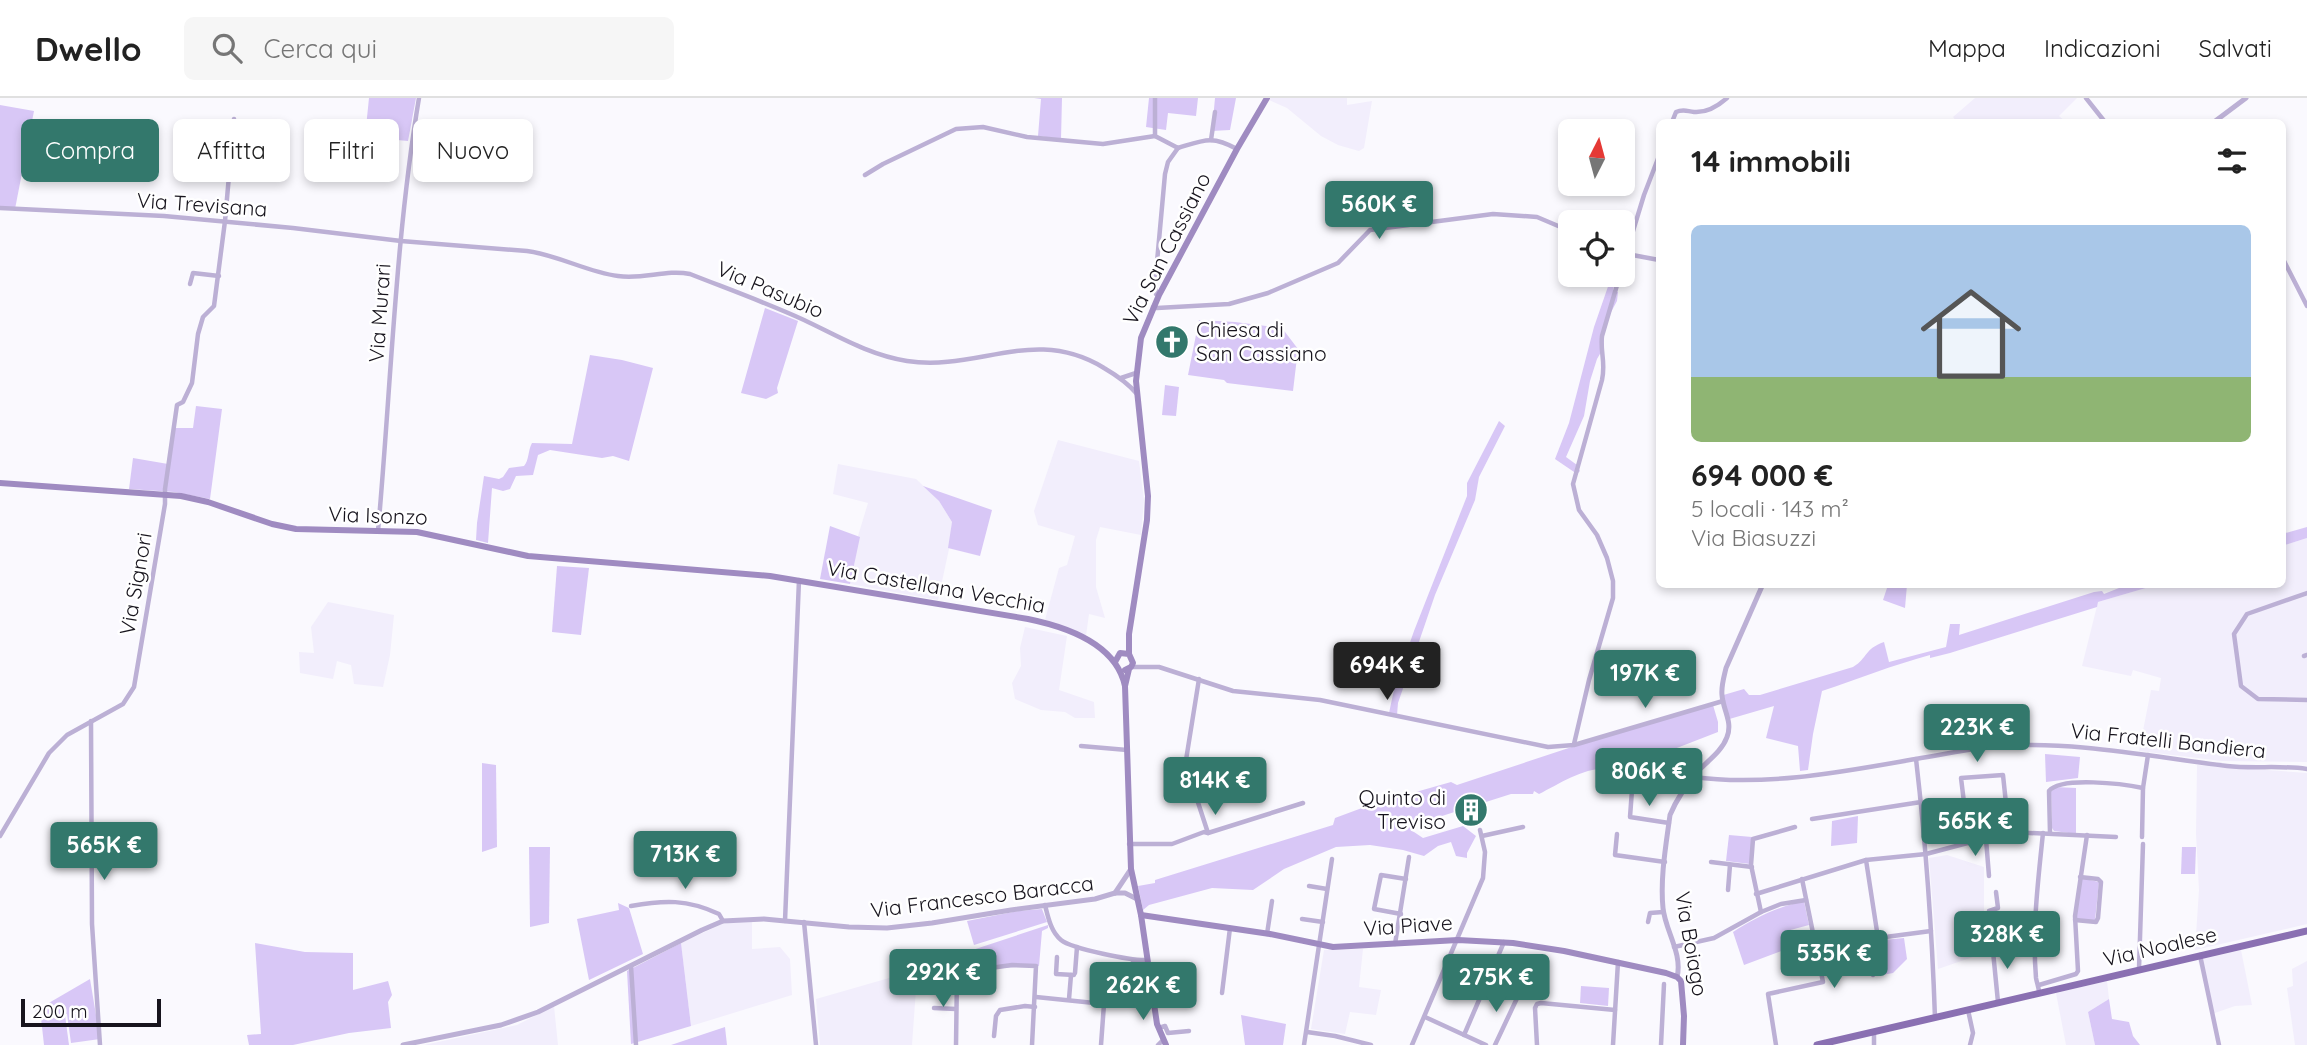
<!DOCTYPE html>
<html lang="it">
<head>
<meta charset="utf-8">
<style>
	:root { --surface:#fff; --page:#f6f6f6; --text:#222; --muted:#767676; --line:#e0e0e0; --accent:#33786c }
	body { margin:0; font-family:Quicksand,sans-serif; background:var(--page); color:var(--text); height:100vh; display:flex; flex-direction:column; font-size:26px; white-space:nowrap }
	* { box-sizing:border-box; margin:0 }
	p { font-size:23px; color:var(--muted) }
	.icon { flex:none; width:38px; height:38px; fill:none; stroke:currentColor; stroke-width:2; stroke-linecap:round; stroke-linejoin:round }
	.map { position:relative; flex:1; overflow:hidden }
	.panel { position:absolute; left:1656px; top:21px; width:630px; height:469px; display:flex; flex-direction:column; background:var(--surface); border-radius:10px; box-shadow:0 4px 10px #0003 }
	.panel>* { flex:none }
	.guide { position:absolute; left:21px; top:21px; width:665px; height:63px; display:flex; gap:14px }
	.needle { width:46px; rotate:6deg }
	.tools { position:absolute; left:1558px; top:21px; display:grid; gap:14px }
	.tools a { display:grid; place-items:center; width:77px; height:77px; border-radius:10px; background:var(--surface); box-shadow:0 4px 10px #0003; font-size:35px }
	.scale { position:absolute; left:21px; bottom:18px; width:140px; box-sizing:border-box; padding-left:7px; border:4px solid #17141d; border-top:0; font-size:19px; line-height:24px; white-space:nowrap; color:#17141d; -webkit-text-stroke:5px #fff; paint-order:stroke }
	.price { position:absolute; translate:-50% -60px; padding:0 16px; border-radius:7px; background:var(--accent); color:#fff; font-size:23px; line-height:46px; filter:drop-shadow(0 2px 4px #0008) }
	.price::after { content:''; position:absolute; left:50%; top:42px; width:21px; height:16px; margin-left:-10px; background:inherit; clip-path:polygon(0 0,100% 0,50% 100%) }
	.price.selected { background:#222; color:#fff }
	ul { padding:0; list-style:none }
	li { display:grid; align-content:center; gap:14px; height:371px; padding:0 35px }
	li+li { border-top:2px solid var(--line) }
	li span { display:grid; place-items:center; height:217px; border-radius:10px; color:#555 }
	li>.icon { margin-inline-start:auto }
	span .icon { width:126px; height:126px; fill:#fffc; stroke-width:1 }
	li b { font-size:30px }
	h2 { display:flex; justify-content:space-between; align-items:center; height:84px; padding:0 35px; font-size:30px }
	.chip { padding:0 24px; border-radius:10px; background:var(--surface); box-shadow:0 4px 10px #0003; font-size:24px; line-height:63px }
	.chip.selected { background:var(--accent); color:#fff }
	header { display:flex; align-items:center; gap:42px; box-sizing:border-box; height:98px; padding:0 35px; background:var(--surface); border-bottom:2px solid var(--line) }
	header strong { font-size:33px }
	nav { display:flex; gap:38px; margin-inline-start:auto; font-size:24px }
	.search { width:490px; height:63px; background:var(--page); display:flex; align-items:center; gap:18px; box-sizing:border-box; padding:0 24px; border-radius:10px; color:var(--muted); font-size:26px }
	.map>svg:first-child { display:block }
</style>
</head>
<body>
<header>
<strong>Dwello</strong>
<div class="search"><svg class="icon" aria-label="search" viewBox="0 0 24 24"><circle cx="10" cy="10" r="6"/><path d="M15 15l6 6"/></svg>Cerca qui</div>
<nav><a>Mappa</a><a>Indicazioni</a><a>Salvati</a></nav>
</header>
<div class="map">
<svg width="2307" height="947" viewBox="0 0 2307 947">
	<rect width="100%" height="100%" fill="#faf9fe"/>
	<g fill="#f2eefc">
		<path d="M1271,0H1347V7L1372,3L1364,50L1359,53L1338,47L1321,38L1287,10L1269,2Z"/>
		<path d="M1975,0H2077L2059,18L2066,24H1957L1953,19Z"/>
		<path d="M1058,342L1139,363L1144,402L1141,437L1100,429L1096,442V489L1105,520L1089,516L1086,538L1045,522L1059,470L1067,467L1075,438L1038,427L1034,413Z"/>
		<path d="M838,366L916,381L939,403L952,424L949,451L938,502L850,486L858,438L868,405L833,396Z"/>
		<path d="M2307,440V664L2222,663L2139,653L2151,592L2159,593L2161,580L2133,572L2131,578L2082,568L2098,504L2156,487L2282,486V448Z"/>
		<path d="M328,504L394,517L390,557L383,589L354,586L351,567L337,563L333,581L300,575L299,554L314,555L311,529Z"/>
		<path d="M1025,529L1067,538L1059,592L1094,604L1095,620H1075L1065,614L1041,612L1015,601L1012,585L1021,568L1020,550Z"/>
		<path d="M2197,667L2307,675V826L2195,852L2199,792L2196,736Z"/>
		<path d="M1947,757L1984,769V813L1981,851V853L1973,859L1938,871L1929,760Z"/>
		<path d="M740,823L752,824V851L780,849L790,861L792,897L691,928L681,845L722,826Z"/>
		<path d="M1363,851L1359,889L1381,892L1376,917L1350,914L1345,936L1311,931L1324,852Z"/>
		<path d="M2241,852L2252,907L2235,908L2212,916L2198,862Z"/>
		<path d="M2307,863V947H2295L2287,890L2293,888L2292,871Z"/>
		<path d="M917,872L916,881L913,883L910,890L916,891L912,947H820L816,901Z"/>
		<path d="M2107,883L2109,901L2088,914L2095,947H2066L2056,895Z"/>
		<path d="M554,908L558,947H424L517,927Z"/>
	</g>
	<g fill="#d8c7f6">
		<path d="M369,0H416L408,43L365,39Z"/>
		<path d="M1034,0H1062L1061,41L1038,38L1041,1Z"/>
		<path d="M1149,0H1198L1196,18L1168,15L1166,32L1146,29Z"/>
		<path d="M1215,0H1236L1230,32L1212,33Z"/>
		<path d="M0,7L34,13L15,111L0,109Z"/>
		<path d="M1612,177H1616L1613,193L1618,194L1617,203L1610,216L1604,237V249L1597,261L1590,283L1584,318L1566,359L1577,367L1580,373L1577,376L1555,361L1569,325L1594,229Z"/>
		<path d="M765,210L798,223L777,290L778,295L766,301L741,295Z"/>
		<path d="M1199,222L1235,224L1282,230L1298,251L1293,293L1227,285L1224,282L1188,277Z"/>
		<path d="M590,257L622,262L653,270L629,363L613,358L602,360L550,352L538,357L533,377L516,378L510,391L503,393L492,390L488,445L476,442L477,425L484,378L499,381L503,379L509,370L524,368C529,363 528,352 532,345L572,346Z"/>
		<path d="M1165,287L1179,289L1176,318L1162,317Z"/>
		<path d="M196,308L222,311L210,401L174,394L129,391L133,360L168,366L173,330H193Z"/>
		<path d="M1499,323L1505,328L1479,379L1475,402L1435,497L1398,605L1397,617L1389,615L1395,587L1414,533L1467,398V385Z"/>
		<path d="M923,388L992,412L980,458L948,450L952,424L939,403Z"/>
		<path d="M830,428L860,439L850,486L820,481Z"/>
		<path d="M2307,429V440L2282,448V436Z"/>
		<path d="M557,468L589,470L581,537L552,534Z"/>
		<path d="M1888,487H1907L1905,510L1883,502Z"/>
		<path d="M2122,487H2156L2098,504L2097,509L1950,555L1930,560V557C1893,567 1858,581 1822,593L1813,636L1808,672L1800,673L1798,648L1766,640L1774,608L1726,622L1720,598L1744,591L1749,597H1760L1853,569C1868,560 1864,551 1884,544L1889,564L1946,549L1950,526H1960L1959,537L2094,494L2102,493L2104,496L2119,490Z"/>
		<path d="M1713,607L1718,624V634L1633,667L1639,680C1630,678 1621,672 1613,671C1587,667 1561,685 1539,696L1534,693L1533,696H1511L1420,725L1411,732L1423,740L1463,728L1476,738L1467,755V760L1456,758L1451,744L1438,748L1424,758L1403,752L1370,747L1336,749L1284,771L1253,792L1212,790L1149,807L1143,812L1138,788L1155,785V782L1333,727L1335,720L1370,707L1451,684L1457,687L1596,641Z"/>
		<path d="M2045,656L2080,659L2078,680L2046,684Z"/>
		<path d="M482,665L496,667L497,749L482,754Z"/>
		<path d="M2055,689L2076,690V736L2054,733L2052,730L2051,694Z"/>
		<path d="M1967,705H2003L2005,732L2001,735L1970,742Z"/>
		<path d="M1858,718L1857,745L1831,748L1832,723Z"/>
		<path d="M1729,737L1752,739L1750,766L1726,763Z"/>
		<path d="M529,749H550L549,825L530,829Z"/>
		<path d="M2182,749H2196L2195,776H2181Z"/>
		<path d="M2081,780L2099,784L2095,823L2076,821Z"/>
		<path d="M1804,803L1809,827L1783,834L1787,851L1744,867L1733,834C1756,819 1777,809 1804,803Z"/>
		<path d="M618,805L629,810L643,856L589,882L577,821L619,812Z"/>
		<path d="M1042,811L1047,824L974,847L967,823L1018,813Z"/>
		<path d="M1048,827V830L1042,833L1039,868L1033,867L917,879L918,870Z"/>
		<path d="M1904,840L1907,861L1893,875L1877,878L1872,843Z"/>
		<path d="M255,845L305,854L353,855V892L388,883L392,897L388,904L391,930L349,935L293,947H249L247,937L261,936Z"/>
		<path d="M681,845L691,928L631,946L627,873Z"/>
		<path d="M90,881L100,941L71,945L67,916L38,918L35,913Z"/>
		<path d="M1581,888L1609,890L1608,908L1580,905Z"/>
		<path d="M2109,901L2112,921L2129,924L2133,938L2140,947H2095L2088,914Z"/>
		<path d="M65,917L69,947H44L41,920Z"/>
		<path d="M1241,917L1286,926L1283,947H1245Z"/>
		<path d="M725,929L727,947H671Z"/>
	</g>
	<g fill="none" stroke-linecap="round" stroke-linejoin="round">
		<g stroke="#bcb0d5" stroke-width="4.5">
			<path d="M1155,0V38L1178,50C1204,42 1212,37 1237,51"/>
			<path d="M2086,0L2105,24"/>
			<path d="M1672,24L1676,14C1683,11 1686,13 1694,14C1707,15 1718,8 1727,0"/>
			<path d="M1211,42L1215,14"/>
			<path d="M865,77L883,66L956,31L983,29L1027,39L1103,46L1155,38"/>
			<path d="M0,110L164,118L293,130L401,143L527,153C558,157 587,174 618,178C643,182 666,171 690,176C728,191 767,205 804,222C838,238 869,257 907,263C978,274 1034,227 1104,270C1116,277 1127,284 1137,296"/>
			<path d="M1622,155L1659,162"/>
			<path d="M2282,159L2307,208"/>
			<path d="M1622,169L1644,97L1659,58"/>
			<path d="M190,186L193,175L219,178"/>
			<path d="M1159,197L1156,196L1155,186L1165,76L1168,64L1178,50"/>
			<path d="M1153,209L1157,210L1229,206L1268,195L1338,165L1370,132L1493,116L1537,119L1570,133"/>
			<path d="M1121,280L1136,275"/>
			<path d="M378,433C391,289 395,143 419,0"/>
			<path d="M2307,495L2247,516L2234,536L2241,588L2258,601L2307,602"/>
			<path d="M2304,558L2307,557"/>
			<path d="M1132,569H1159L1233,593L1320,602L1548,649L1574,647L1723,603"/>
			<path d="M1199,581L1186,662L1188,674L1208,735"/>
			<path d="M91,623L92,826L100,947"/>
			<path d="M1574,646L1589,582L1613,500V483L1607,460L1597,437L1579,412L1573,386L1602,282C1606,264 1600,255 1602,238L1620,177"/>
			<path d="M1081,648L1127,652"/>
			<path d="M1916,661C1926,747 1932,833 1935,920"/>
			<path d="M1693,679C1769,689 1846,673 1921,660C1947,656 1973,650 1999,648C2076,643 2152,659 2227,668C2254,671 2281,667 2307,671"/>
			<path d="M1632,692L1630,719L1669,725"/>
			<path d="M1812,721L1921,704"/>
			<path d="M2050,735L2049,693C2061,678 2124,686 2143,690"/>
			<path d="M1617,736L1615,757L1665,764"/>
			<path d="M0,738L49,655L67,637L123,606L134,589L165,406V391L177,307L183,304L192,285L198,236L203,219L214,208L225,123L234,21"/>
			<path d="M1482,738L1523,729"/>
			<path d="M2142,739L2143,690L2148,657"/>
			<path d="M1986,741L1989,778"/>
			<path d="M1969,745L1961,680L2003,677L2009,734"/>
			<path d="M1129,746H1172L1204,734L1208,735L1303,705"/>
			<path d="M1866,762L1878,840"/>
			<path d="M1711,764L1752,769"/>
			<path d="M1309,788L1327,791"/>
			<path d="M1728,792L1730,767"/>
			<path d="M1996,794L1998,810L1989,813L1998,904"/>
			<path d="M1756,796L1866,762L1926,756L2009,734L2116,739"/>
			<path d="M1045,807C1048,819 1051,834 1061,842C1072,851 1133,863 1147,862"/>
			<path d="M631,808C664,802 687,801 719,816L723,823"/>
			<path d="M1761,814L1751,767L1753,741L1795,729"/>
			<path d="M1401,816L1374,811L1381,777L1406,781"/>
			<path d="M1302,821L1323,824"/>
			<path d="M2075,822L2096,824L2098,820L2101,784L2098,781L2080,779"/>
			<path d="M785,823L799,482"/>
			<path d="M804,824L816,947"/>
			<path d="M1648,824L1650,815L1663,814"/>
			<path d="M1267,836L1272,803"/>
			<path d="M1395,846L1409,759"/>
			<path d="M1674,849L1714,840L1761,814L1781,806L1806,802"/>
			<path d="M2200,857L2219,947"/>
			<path d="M1057,859L1056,876L1074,877"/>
			<path d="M1133,863L1145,874L1149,875"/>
			<path d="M631,868L636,947"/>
			<path d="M2139,871L2143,746"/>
			<path d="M1075,875L1077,849"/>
			<path d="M1873,877L1869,847L1871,843L1878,840L1931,833"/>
			<path d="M917,880L1012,867L1036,868L1032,947"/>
			<path d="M1488,881L1519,896L1495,947"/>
			<path d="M2039,887L2076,876L2078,873L2075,818L2087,737"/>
			<path d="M1222,895L1230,830"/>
			<path d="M2039,895C2039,889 2037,886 2036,880C2032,832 2038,783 2043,735"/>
			<path d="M1036,899L1104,906L1101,947"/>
			<path d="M1069,901L1071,877"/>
			<path d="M1104,906L1111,898L1121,897"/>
			<path d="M934,910L956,911"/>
			<path d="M1968,912L1973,935L1970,947"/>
			<path d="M1425,919L1486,947"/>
			<path d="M1159,930L1165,928L1168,935L1189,933"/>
			<path d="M1307,934L1335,938L1371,947"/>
			<path d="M1874,934V947"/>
			<path d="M1464,937L1504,844"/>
			<path d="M994,938L996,918L1000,912L1025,908L1035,909"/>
			<path d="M956,947L957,876"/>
			<path d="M1158,947L1163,942"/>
			<path d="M1304,947L1332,761"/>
			<path d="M1412,947L1483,780L1485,754L1480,732"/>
			<path d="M1537,947L1535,910L1537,906L1541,905L1615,912"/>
			<path d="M1613,947L1618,864"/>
			<path d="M1661,947L1664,886"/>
			<path d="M1776,947L1768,896L1823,884L1802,781"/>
		</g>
		<g stroke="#bcb0d5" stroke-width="5">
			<path d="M2214,24L2246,0"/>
			<path d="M1115,795L1131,771"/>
			<path d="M1677,879C1683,856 1665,832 1663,810C1660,780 1666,747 1670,717C1677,700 1687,686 1699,672C1709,662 1722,653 1727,639C1733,624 1723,612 1722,597C1721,588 1724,579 1726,570L1763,486"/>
			<path d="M403,947L501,927L538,914L702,832L723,823L764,821L849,829L887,830L932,825L1011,812L1095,801L1115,795H1125L1137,801"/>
		</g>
		<g stroke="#9f8bc1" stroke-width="6">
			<path d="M0,385L181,398L208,404L272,426L296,431L417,434L528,458L770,478L1028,521C1067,529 1116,546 1125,588"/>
			<path d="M1129,556V536L1147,422L1148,398L1136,283L1141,240L1159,197L1237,51L1267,0"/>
			<path d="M1115,564L1120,555L1129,556L1133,565L1131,569L1125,572"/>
			<path d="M1129,571L1125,588L1131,771L1141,817L1157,926L1166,947"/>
			<path d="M1141,817L1270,836L1333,849L1458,842L1513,845L1564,853L1666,875L1677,879L1681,883L1684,918L1683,947"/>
		</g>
		<path stroke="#8a70b2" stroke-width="7" d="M1817,947L2307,833"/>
	</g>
	<defs>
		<g id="church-disc" transform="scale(1.75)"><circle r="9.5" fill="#33786c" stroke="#fff"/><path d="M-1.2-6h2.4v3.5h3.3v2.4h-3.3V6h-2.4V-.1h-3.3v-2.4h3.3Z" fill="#fff"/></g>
		<g id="building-disc" transform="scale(1.75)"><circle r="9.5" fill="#33786c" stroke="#fff"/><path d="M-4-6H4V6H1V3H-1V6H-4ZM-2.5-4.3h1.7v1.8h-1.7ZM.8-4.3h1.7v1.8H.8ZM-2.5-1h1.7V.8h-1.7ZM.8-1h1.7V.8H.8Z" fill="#fff"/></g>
	</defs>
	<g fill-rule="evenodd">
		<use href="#church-disc" x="1172" y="244"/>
		<use href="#building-disc" x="1471" y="712"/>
	</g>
	<g text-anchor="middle" stroke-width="5" stroke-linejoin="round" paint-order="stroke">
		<g font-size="21" fill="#17141d" stroke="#fff">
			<text transform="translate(202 107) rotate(4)" y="7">Via Trevisana</text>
			<text transform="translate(1167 151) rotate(-63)" y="7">Via San Cassiano</text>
			<text transform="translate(770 192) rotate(23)" y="7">Via Pasubio</text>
			<text transform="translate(380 215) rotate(-86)" y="7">Via Murari</text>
			<text transform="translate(378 418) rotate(2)" y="7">Via Isonzo</text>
			<text transform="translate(136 486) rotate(-80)" y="7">Via Signori</text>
			<text transform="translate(936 489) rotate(10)" y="7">Via Castellana Vecchia</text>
			<text transform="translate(2168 643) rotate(6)" y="7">Via Fratelli Bandiera</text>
			<text transform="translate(982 799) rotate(-7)" y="7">Via Francesco Baracca</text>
			<text transform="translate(1408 828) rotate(-4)" y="7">Via Piave</text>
			<text transform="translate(1691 846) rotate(80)" y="7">Via Boiago</text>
			<text transform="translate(2160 849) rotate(-13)" y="7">Via Noalese</text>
		</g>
		<g font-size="21" fill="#17141d" stroke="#fff" text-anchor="start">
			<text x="1196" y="239">Chiesa di<tspan x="1196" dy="24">San Cassiano</tspan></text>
			<text x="1446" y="707" text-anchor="end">Quinto di<tspan x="1446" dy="24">Treviso</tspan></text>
		</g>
	</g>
</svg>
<div class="tools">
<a><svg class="needle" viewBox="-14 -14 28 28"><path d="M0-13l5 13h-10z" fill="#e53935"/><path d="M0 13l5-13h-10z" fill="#767676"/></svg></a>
<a><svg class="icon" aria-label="locate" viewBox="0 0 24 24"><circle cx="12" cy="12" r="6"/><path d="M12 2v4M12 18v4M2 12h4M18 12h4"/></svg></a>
</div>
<div class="scale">200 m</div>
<b class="price" style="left:1379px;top:143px">560K €</b>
<b class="price selected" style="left:1387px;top:604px">694K €</b>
<b class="price" style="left:1645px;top:612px">197K €</b>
<b class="price" style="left:1977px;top:666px">223K €</b>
<b class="price" style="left:1649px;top:710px">806K €</b>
<b class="price" style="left:1215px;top:719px">814K €</b>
<b class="price" style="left:1975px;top:760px">565K €</b>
<b class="price" style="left:104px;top:784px">565K €</b>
<b class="price" style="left:685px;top:793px">713K €</b>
<b class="price" style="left:2007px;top:873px">328K €</b>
<b class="price" style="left:1834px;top:892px">535K €</b>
<b class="price" style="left:943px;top:911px">292K €</b>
<b class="price" style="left:1496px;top:916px">275K €</b>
<b class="price" style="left:1143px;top:924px">262K €</b>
<div class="guide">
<a class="chip selected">Compra</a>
<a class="chip">Affitta</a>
<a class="chip">Filtri</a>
<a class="chip">Nuovo</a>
</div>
<section class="panel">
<h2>14 immobili<svg class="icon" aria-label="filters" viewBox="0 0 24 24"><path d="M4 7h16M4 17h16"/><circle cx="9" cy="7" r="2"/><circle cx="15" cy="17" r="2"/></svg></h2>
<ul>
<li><span style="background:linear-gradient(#a9c7e8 70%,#8fb573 0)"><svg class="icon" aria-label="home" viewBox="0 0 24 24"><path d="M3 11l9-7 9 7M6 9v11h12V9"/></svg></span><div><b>694 000 €</b><p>5 locali · 143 m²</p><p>Via Biasuzzi</p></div></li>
</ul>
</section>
</div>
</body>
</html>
